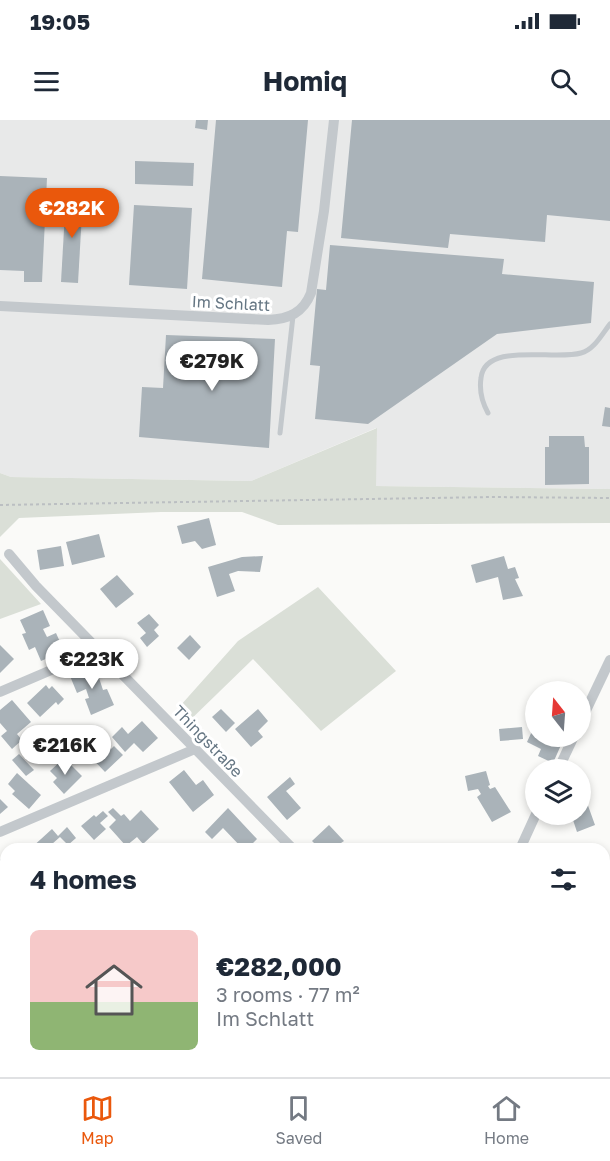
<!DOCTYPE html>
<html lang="en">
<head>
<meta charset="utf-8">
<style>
	:root { --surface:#fff; --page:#f6f6f7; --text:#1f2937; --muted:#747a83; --line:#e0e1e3; --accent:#ea580c }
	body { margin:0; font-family:"Golos Text",sans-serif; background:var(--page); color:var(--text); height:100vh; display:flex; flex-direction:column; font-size:22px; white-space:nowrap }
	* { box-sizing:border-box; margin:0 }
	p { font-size:20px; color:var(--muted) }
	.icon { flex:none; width:33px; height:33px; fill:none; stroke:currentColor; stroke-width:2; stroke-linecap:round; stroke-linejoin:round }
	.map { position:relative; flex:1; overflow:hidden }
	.details { position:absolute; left:0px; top:723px; width:610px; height:234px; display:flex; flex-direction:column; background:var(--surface); border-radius:18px 18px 0 0; box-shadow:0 3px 9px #0003 }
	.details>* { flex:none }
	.needle { width:39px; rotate:343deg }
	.fabs { position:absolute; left:525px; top:561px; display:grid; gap:12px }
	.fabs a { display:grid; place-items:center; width:66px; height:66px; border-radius:50%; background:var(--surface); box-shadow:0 3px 9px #0003; font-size:30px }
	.price { position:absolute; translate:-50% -51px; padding:0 14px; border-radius:21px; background:#fff; color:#222; font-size:20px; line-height:39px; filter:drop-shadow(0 2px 3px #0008) }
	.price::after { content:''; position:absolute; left:50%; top:36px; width:18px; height:14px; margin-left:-9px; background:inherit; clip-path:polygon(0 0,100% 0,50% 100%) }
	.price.on { background:var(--accent); color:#fff }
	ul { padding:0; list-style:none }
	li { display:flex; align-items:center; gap:18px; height:150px; padding:0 30px }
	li+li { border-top:2px solid var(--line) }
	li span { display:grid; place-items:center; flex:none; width:168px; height:120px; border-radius:9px; color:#555 }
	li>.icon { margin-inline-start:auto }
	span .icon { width:72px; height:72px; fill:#fffc; stroke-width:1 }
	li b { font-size:26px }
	h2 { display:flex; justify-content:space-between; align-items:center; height:72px; padding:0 30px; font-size:26px }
	.status { display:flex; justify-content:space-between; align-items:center; height:42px; padding:0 30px; background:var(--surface); direction:ltr }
	.status svg { height:16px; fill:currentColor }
	header { display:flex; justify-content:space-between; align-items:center; height:78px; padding:0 30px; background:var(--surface); font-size:27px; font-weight:700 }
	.dock { display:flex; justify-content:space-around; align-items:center; height:84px; border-top:2px solid var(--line); background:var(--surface); font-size:16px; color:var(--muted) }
	.dock a { display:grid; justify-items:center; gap:3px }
	.dock .on { color:var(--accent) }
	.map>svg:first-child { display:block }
</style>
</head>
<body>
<div class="status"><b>19:05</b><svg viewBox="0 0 49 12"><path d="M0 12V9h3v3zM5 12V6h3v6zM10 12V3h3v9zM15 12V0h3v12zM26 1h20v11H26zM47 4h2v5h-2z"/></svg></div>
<header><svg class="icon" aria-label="menu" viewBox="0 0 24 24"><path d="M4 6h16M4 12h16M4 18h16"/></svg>Homiq<svg class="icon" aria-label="search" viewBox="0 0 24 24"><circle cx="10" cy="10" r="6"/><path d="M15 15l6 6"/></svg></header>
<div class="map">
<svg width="610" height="957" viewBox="0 0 610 957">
	<rect width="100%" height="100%" fill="#fafaf8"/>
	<g fill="#e8e9e9">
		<path d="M0,0H610V369L375,366L376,308L251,361L11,357L0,353Z"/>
		<path d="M610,870V957H450L453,951H604L605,873Z"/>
	</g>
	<g fill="#dadfd7">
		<path d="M377,308L376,366L610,369V403L278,405L242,392H161L19,398L0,417V353L11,357L251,361Z"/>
		<path d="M0,439L41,484L0,499Z"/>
		<path d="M318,467L396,551L321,611L253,539L183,607L172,595L238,521Z"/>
		<path d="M231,951H345L331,957H236Z"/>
	</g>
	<g fill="#aab3b9">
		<path d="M196,0H208L207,10L195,8Z"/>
		<path d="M216,0H308L298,112L287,111L282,167L202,159Z"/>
		<path d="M352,0H610V101L547,95L545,122L450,114L448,128L341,118Z"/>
		<path d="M135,41L194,43L193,66L135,64Z"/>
		<path d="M0,56L47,58L42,162H24V151L0,150Z"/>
		<path d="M66,75L83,76L78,163L61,162Z"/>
		<path d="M134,85L192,88L187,169L129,165Z"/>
		<path d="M330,125L504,139L502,154L594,162L591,203L497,214L368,304L315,299L320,246L310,245L317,169L326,170Z"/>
		<path d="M166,215L275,219L269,328L139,317L142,267L163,268Z"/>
		<path d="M605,287L610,288V307L602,306Z"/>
		<path d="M549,316H584L585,327H589V364L545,365V327H549Z"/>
		<path d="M209,398L216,425L202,429L195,421L182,424L177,406Z"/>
		<path d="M99,414L105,437L72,445L66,422Z"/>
		<path d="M61,426L64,446L40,450L37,430Z"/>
		<path d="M263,436L260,452L238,451L229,454L235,471L217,477L208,447L242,437Z"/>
		<path d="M504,436L508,449L515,447L519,458L515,459L523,476L503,480L498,457L476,463L471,445Z"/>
		<path d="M117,455L134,474L116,488L100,469Z"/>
		<path d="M43,490L50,506L43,509L47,517L56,513L64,531L41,541L35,527L29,530L22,514L26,513L20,500Z"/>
		<path d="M149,494L159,505L154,510L159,516L147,527L140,518L146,513L137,503Z"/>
		<path d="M190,515L201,527L189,540L177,528Z"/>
		<path d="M0,525L14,539L0,553Z"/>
		<path d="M95,546L103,570L107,569L114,585L91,595L85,579L89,578L86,569L77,573L70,556Z"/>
		<path d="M46,565L49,569L52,566L64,579L58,585L56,582L40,597L27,583Z"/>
		<path d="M12,580L31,602L17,614L22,620L12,629L1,616L7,611L0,603V590Z"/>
		<path d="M221,589L235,603L226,612L212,597Z"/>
		<path d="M258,589L268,601L258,611L263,617L251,627L235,609Z"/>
		<path d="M142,601L158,618L143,632L134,623L125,632L112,617L122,607L128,614Z"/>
		<path d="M522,607L523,619L500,621L499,609Z"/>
		<path d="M534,607L536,616H565L553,643L538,636L541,629L527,622Z"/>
		<path d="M61,612L67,620L74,615L86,630L81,635L74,626L52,644L40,629Z"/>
		<path d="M101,618L111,629L114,626L123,635L105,652L86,632Z"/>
		<path d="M19,634L34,650L26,656L12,640Z"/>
		<path d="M64,638L82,656L64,674L53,662L57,658L50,651Z"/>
		<path d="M184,650L196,665L203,660L214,675L193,692L169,662Z"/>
		<path d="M486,651L490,665L488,666L490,669L495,667L511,692L492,702L477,677L481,674L478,669L468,671L465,656Z"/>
		<path d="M17,653L41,675L29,689L12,674L15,671L8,664Z"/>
		<path d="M290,657L295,664L286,671L301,688L287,700L267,677Z"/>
		<path d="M0,679L8,687L0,694Z"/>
		<path d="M586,680L595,705L577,712L571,694H580V682Z"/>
		<path d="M113,688L121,696L124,694L130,701L141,690L159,709L143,724L137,717L126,726L109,707L116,700L108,692Z"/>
		<path d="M228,688L257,719L247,729H243L223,708L212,719L205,712Z"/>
		<path d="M103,691L108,696L100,703L106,709L94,720L81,706L94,695L96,697Z"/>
		<path d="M329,705L344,721L341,723L346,729H320L312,721Z"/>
		<path d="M67,707L76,718L68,725L60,717L52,724L56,729H30L52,709L58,716Z"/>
		<path d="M6,734V764L0,770V740Z"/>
		<path d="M610,742V799L607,801L604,796V745Z"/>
		<path d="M604,809L610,819V822L604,825Z"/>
		<path d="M0,852L6,858L2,863L0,860Z"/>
		<path d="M2,865L6,870V888L4,889L0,885V867Z"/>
		<path d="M6,892V919L0,913V897Z"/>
		<path d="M7,951H18L23,957H1Z"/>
		<path d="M90,951H117L120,957H85L84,954Z"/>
		<path d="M174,951H192L193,954L199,951H214L217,957H178Z"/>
		<path d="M502,951H578L581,957H490Z"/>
	</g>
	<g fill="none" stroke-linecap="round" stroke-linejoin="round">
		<g stroke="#bbbfc2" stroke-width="2" stroke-dasharray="3 3" stroke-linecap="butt">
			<path d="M0,385L492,377L610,378"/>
			<path d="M345,957L357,951"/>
		</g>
		<g stroke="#c3c8cc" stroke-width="5">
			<path d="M488,293C482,282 479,271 481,258C485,221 555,241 581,233C594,230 602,214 610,204"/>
			<path d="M280,313L293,196"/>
		</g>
		<g stroke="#c3c8cc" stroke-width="10">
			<path d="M0,186L268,200C289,199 303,193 311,173L324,91L334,0"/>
			<path d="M9,434L36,466L293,729"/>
			<path d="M0,572L98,530"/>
			<path d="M580,603L610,540"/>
			<path d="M558,650L574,616"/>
			<path d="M0,712L195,629"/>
			<path d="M520,729L536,694"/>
			<path d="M0,802L6,808"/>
			<path d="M0,934L6,931"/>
			<path d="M146,951L151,957"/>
			<path d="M408,951L411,957"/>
		</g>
		<g stroke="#d6dbdf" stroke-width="15">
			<path d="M604,849L610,847"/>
			<path d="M384,957L396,951"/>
		</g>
	</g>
	<g text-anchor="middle" stroke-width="6" stroke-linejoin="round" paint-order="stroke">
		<g font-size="16" fill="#657683" stroke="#fff">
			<text transform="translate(231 183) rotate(3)" y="6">Im Schlatt</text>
			<text transform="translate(208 621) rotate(46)" y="6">Thingstraße</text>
		</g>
	</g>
</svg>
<div class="fabs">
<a><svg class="needle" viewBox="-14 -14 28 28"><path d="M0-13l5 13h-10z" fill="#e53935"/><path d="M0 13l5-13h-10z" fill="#747a83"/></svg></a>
<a><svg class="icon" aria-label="layers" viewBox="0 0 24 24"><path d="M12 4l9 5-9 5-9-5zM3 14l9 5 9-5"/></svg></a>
</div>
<b class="price on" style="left:72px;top:119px">€282K</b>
<b class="price" style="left:212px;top:272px">€279K</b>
<b class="price" style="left:92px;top:570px">€223K</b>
<b class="price" style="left:65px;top:656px">€216K</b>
<section class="details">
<h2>4 homes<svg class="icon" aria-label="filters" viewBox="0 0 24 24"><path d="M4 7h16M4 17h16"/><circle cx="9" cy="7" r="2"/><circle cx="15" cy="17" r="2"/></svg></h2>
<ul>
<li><span style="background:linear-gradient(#f6c9c9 60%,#8fb573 0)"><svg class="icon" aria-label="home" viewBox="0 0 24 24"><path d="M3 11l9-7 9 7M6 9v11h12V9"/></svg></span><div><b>€282,000</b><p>3 rooms · 77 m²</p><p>Im Schlatt</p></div></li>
</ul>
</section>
</div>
<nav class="dock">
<a class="on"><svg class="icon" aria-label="map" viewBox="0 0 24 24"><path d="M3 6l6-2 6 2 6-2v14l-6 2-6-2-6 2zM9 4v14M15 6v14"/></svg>Map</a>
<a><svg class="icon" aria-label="saved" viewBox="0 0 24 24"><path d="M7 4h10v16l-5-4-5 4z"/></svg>Saved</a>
<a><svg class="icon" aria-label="home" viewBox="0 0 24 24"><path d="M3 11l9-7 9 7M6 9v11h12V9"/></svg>Home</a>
</nav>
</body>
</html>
